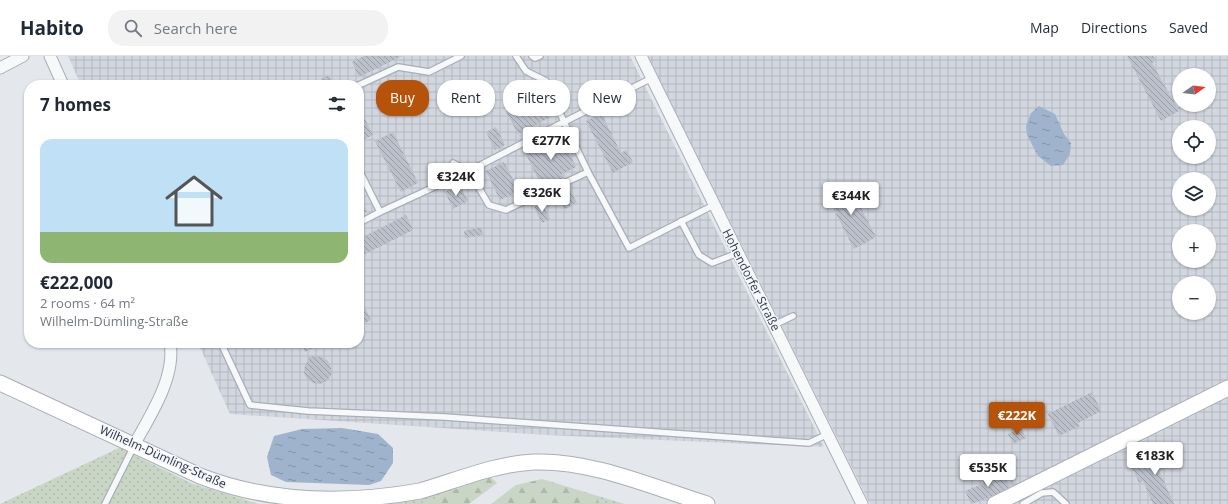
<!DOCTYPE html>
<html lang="en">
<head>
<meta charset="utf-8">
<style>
	:root { --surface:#fff; --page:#f2f2f3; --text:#1f2937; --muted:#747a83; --line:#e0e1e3; --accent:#b45309 }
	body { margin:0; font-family:"Open Sans",sans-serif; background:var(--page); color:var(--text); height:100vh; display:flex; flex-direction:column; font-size:15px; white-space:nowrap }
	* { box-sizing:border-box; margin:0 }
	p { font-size:13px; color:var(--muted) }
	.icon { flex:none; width:22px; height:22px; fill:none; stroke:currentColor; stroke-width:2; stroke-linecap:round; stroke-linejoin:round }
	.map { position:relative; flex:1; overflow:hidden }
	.side { position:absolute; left:24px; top:24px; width:340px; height:268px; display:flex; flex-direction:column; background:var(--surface); border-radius:16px; box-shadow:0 1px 3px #0004 }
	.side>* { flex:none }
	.hud { position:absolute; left:376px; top:24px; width:380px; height:36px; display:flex; gap:8px }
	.needle { width:26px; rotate:76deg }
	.tools { position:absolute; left:1172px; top:12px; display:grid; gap:8px }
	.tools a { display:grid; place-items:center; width:44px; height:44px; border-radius:50%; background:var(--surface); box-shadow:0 1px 3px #0004; font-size:20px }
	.price { position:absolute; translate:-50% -34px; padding:0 9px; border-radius:4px; background:#fff; color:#222; font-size:13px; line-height:26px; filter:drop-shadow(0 1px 2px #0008) }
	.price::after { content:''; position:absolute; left:50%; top:24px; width:12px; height:9px; margin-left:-6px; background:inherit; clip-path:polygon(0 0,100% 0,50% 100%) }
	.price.active { background:var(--accent); color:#fff }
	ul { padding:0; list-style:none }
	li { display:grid; align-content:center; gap:8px; height:212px; padding:0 16px }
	li span { display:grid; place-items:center; height:124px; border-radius:12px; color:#555 }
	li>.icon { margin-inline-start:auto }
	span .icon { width:72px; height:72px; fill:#fffc; stroke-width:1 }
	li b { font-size:17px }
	h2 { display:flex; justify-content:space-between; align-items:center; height:48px; padding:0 16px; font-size:17px }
	.tag { padding:0 14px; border-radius:16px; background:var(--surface); box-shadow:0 1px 3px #0004; font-size:14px; line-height:36px }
	.tag.active { background:var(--accent); color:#fff }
	header { display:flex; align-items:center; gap:24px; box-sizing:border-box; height:56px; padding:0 20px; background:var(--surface); border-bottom:1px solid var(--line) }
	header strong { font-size:19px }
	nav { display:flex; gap:22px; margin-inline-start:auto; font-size:14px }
	.search { width:280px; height:36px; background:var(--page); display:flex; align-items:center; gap:10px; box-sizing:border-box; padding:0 14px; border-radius:16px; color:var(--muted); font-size:15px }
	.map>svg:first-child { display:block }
</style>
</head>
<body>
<header>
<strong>Habito</strong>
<div class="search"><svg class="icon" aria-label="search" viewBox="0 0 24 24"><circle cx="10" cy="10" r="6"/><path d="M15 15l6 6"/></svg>Search here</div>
<nav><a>Map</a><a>Directions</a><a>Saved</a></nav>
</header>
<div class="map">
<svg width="1228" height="448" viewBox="0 0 1228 448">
	<defs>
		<pattern id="industrial-grid" width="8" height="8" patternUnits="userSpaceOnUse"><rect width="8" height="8" fill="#d2d6de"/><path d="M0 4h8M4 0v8" fill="none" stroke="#b4b8c0"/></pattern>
		<pattern id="grass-dots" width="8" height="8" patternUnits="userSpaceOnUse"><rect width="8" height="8" fill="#c9d6c5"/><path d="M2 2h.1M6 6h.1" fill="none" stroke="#adb8ab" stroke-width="1.8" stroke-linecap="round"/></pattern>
		<pattern id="forest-firs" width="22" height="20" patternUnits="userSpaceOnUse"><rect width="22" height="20" fill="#c9d6c5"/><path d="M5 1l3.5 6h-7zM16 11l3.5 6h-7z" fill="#adb8ab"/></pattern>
		<pattern id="water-ripples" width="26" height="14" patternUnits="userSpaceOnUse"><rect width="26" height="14" fill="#9fb4cc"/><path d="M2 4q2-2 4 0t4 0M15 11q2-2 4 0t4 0" fill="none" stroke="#8293a7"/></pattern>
		<pattern id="building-back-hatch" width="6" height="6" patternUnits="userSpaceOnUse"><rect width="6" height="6" fill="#bbc0ca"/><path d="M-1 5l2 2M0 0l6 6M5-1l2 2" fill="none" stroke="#989da6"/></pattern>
	</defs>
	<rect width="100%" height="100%" fill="#e4e7ec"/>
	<g fill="url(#industrial-grid)" fill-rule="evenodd">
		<path d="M68,0H630L824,391L547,379L230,358L198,287H359V29H81Z"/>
		<path d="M648,0H1228V448H870ZM1179,19H1209V49H1179ZM1179,71H1209V101H1179ZM1179,123H1209V153H1179ZM1179,175H1209V205H1179ZM1179,227H1209V257H1179Z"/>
	</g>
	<g fill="url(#grass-dots)">
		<path d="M121,391L140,402L193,428L259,448H0Z"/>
		<path d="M490,420L446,437L425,448H352Z"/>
		<path d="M598,440L625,448H598Z"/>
	</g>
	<g fill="url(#forest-firs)">
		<path d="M490,420L497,427L469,448H425L446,437Z"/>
		<path d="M542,423L598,440V448H491L516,429Z"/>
	</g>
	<g fill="url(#water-ripples)">
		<path d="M1039,50L1055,58L1064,78L1071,87L1070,98L1063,109L1051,110L1038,100L1027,79L1026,70L1031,57Z"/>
		<path d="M342,372L378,378L393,392V407L381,425L369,429L286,426L271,419L267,401L274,380L302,373Z"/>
	</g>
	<g fill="url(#building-back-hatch)">
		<path d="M364,0H402L359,21L352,6Z"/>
		<path d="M1127,0H1153L1156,5L1152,7L1179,55L1161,65Z"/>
		<path d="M329,19L333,29H324L321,23Z"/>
		<path d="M539,38L551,61L518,78L506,55Z"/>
		<path d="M359,51L373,79L359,86Z"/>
		<path d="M601,57L621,97L626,94L633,106L613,117L586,65Z"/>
		<path d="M496,71L505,89L495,94L486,76Z"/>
		<path d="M393,76L418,127L401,136L375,85Z"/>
		<path d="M560,79L576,111L562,118L564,122L552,128L550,124L541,129L525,96Z"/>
		<path d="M504,106L519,135L500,144L486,115Z"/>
		<path d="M848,127L876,181L854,193L826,138Z"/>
		<path d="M460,129L468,145L453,153L445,136Z"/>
		<path d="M568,130L577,147L565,153L556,136Z"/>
		<path d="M359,139L367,155L359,159Z"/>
		<path d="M542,147L550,163L542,167L534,151Z"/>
		<path d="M406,159L413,174L359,201V183Z"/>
		<path d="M481,171L483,179L465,182L464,175Z"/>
		<path d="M359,240L371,264L359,270Z"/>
		<path d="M301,287H324L305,296Z"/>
		<path d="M307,300L322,301L328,305L331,312V319L327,325L320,328L313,327L307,323L304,317L305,309L309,303Z"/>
		<path d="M1092,336L1101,355L1078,367L1080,370L1059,380L1048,358Z"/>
		<path d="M1021,372L1026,382L1013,388L1008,378Z"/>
		<path d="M1169,391L1176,406L1159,415L1174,448H1153L1143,425L1139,427L1131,409Z"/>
		<path d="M1001,414L1010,431L988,442L971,448L965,435L982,428L985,422Z"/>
	</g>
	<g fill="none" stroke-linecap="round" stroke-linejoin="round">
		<g stroke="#a9aeb7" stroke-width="8">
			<g id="lane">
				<path d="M516,0L526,15L546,25L564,66L652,22"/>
				<path d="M532,0L535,2L540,0"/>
				<path d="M359,29L398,11L429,16L461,0"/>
				<path d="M453,107L469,115L489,149L506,154L588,116"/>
				<path d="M359,114L380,156L359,167"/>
				<path d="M380,156L469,115L564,66L588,116L629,192L714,149"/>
				<path d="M681,165L699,199L712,207L738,197"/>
				<path d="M774,269L793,260"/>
				<path d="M221,287L250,349L308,355L445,361L809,387L828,378"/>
				<path d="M105,448L134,390"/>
				<path d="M1023,448L1042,437L1053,436L1066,448"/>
			</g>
		</g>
		<g stroke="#a9aeb7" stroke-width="13">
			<g id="street">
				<path d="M50,0L63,29"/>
				<path d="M641,0L862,448"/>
				<path d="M0,12L23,0"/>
				<path d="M134,389C150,360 176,321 170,287"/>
			</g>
		</g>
		<g stroke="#a9aeb7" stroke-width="17">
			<g id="secondary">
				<path d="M0,327L200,420C270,447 347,448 420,435C458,424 494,408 534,406C592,404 652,431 707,448"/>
				<path d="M995,448L1228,332"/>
			</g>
		</g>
		<use href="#lane" stroke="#f7f8fa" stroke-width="5.5"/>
		<use href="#street" stroke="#f7f8fa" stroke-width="11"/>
		<use href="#secondary" stroke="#fff" stroke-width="15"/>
	</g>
	<g text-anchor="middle" stroke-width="3" stroke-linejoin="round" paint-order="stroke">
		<g font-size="12" fill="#2b3445" stroke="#f4f6f9">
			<text transform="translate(751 224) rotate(63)" y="4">Hohendorfer Straße</text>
			<text transform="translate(163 401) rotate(24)" y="4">Wilhelm-Dümling-Straße</text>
		</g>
	</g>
</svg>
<div class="tools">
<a><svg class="needle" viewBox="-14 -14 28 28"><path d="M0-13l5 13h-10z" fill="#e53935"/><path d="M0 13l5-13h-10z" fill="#747a83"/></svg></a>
<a><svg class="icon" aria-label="locate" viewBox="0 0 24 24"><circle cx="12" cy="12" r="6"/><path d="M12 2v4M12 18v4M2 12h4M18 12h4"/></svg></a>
<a><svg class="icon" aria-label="layers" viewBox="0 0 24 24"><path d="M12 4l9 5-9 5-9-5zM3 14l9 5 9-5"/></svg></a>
<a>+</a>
<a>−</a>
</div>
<b class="price" style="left:551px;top:105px">€277K</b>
<b class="price" style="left:456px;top:141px">€324K</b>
<b class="price" style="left:542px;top:157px">€326K</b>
<b class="price" style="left:851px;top:160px">€344K</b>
<b class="price active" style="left:1017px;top:380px">€222K</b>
<b class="price" style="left:1155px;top:420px">€183K</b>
<b class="price" style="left:988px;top:432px">€535K</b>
<div class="hud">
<a class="tag active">Buy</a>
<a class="tag">Rent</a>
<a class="tag">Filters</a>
<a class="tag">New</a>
</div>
<section class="side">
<h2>7 homes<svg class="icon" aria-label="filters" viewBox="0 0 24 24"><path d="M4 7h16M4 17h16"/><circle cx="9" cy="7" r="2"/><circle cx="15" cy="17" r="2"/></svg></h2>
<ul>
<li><span style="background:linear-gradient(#bfe0f5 75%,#8fb573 0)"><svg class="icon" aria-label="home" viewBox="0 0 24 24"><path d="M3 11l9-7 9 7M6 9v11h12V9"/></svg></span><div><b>€222,000</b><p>2 rooms · 64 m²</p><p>Wilhelm-Dümling-Straße</p></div></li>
</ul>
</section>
</div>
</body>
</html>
